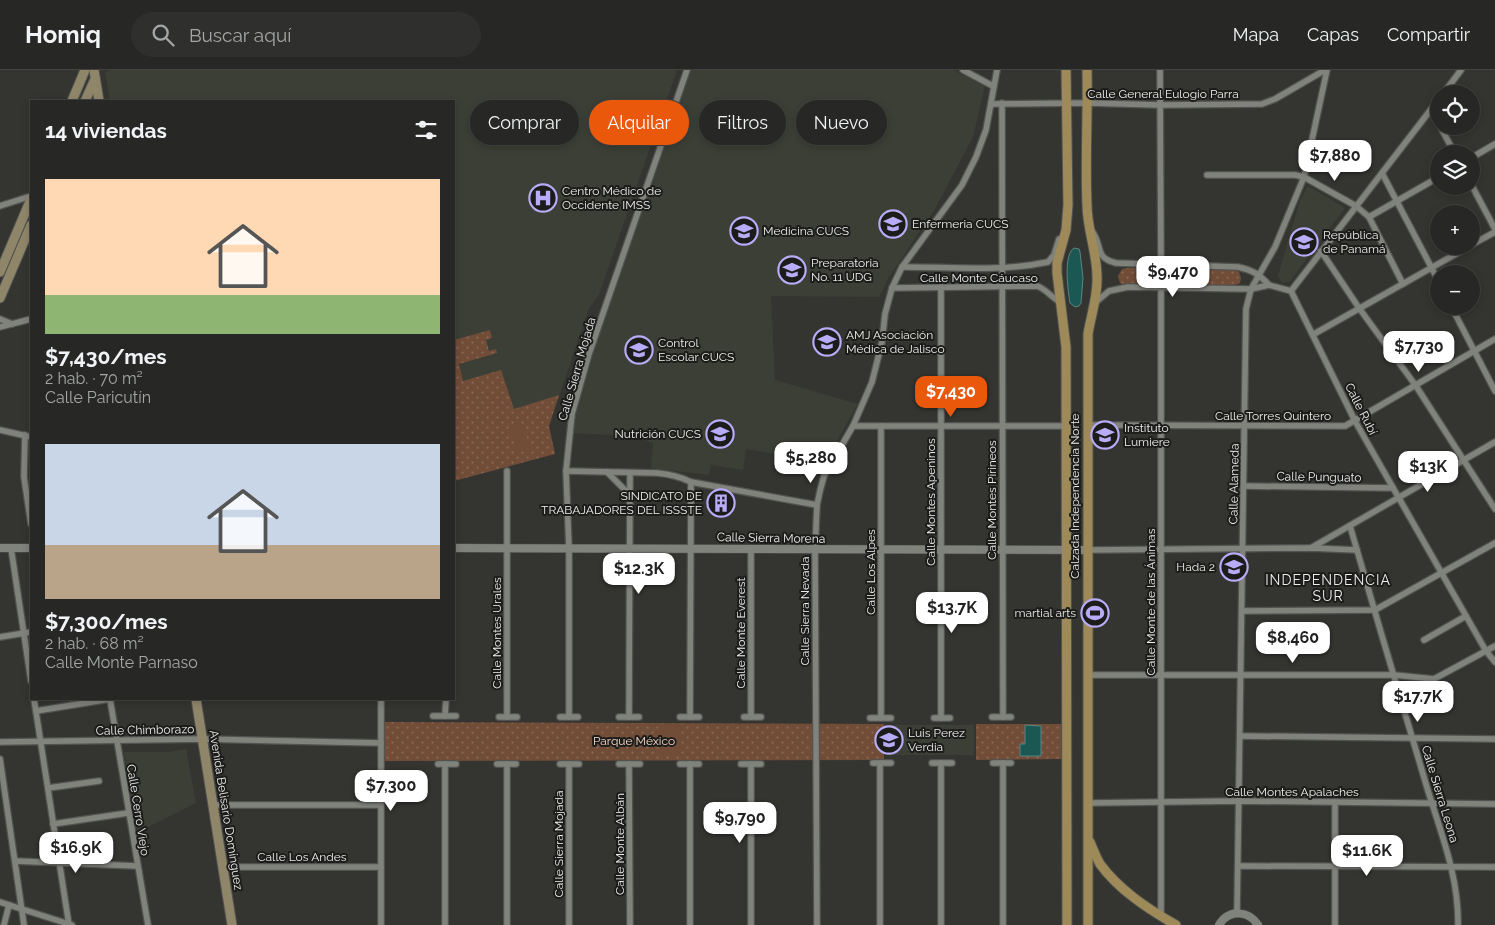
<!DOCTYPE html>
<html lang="es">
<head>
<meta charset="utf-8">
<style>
	:root { --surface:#272825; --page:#2f302d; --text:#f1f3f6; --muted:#a4a6a7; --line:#434442; --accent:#ea580c }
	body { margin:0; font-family:Raleway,sans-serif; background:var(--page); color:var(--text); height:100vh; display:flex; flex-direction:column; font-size:19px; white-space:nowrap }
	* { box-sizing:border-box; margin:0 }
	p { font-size:16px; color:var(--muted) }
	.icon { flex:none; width:28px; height:28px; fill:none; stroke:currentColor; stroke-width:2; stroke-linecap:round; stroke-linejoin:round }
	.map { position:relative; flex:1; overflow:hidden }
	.details { position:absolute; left:30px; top:30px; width:425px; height:600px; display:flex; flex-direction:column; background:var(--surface); border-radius:0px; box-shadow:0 2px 8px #0003,0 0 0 1px var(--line) }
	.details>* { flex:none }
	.guide { position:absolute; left:470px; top:30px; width:475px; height:45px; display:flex; gap:10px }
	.controls { position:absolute; left:1430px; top:15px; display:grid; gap:10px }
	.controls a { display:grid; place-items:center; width:50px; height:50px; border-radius:50%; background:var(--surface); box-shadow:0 2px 8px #0003,0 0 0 1px var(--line); font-size:25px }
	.price { position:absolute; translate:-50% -42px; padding:0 11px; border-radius:10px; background:#fff; color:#222; font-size:16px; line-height:32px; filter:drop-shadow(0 1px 2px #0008) }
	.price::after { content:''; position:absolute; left:50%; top:30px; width:15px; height:11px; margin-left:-8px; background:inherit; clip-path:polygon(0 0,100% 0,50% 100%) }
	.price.on { background:var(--accent); color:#fff }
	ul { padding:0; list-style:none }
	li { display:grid; align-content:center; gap:10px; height:265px; padding:0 15px }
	li span { display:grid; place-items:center; height:155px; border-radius:0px; color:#555 }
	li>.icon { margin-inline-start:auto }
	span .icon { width:90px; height:90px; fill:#fffc; stroke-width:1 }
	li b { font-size:21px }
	h2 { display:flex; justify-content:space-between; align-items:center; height:60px; padding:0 15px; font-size:21px }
	.chip { padding:0 18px; border-radius:22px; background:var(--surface); box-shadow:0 2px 8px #0003,0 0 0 1px var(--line); font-size:18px; line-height:45px }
	.chip.on { background:var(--accent); color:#fff }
	header { display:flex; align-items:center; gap:30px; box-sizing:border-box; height:70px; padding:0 25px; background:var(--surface); border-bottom:1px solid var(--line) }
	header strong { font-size:24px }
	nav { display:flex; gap:28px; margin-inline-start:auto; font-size:18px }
	.search { width:350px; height:45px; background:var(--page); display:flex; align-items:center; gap:12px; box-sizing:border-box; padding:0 18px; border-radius:28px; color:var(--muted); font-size:19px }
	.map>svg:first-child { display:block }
</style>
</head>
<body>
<header>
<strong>Homiq</strong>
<div class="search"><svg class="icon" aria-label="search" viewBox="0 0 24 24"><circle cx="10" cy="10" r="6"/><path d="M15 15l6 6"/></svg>Buscar aquí</div>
<nav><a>Mapa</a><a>Capas</a><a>Compartir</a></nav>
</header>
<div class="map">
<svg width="1495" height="855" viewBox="0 0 1495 855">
	<defs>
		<pattern id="park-dots" width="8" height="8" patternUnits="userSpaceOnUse" patternTransform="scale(1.25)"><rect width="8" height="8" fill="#714d38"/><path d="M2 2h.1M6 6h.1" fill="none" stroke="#866755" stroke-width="1.8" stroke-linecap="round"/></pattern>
	</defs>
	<rect width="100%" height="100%" fill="#343531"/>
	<g fill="#3c3f35">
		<path d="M111,0H677L599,225L589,238L549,356L555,384L454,411V31H110L105,2Z"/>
		<path d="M690,0H953L985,16L973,67L935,139L889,207L879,227L771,226L775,310L858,334L838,369L827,393L746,379L743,400L711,395L709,405L651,398L653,373L634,366L569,363V347L669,65Z"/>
		<path d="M1308,116L1345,138L1290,211L1282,213L1278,206L1300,130Z"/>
		<rect x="885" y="655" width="89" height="30"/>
		<path d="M186,679L196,733L138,762L124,682H168Z"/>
	</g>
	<g fill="url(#park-dots)">
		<path d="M1128,198L1234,199L1239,202L1241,208L1240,213L1233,216L1125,215L1120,213L1118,206L1122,199Z"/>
		<path d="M490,260L492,268L486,270L489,281L496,279L497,283L459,294L463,311L501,300L514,339L559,325L549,356L555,384L454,411V270Z"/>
		<path d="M385,652L884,654V690L384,691Z"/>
		<path d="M976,654H1062V689L976,690Z"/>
	</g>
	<g fill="#714d38">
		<path d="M523,354L530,378L517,382L510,358Z"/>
		<rect x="658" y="655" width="21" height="15"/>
		<path d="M658,671H679V685H660Z"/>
	</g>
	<g fill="#1b5854" stroke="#5a8581">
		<path d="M1074,178L1079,179L1080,182L1083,208L1081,233L1079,236L1075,237L1070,233C1068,221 1063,185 1074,178Z"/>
		<path d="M1025,655L1041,656V686H1020V674H1025Z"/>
	</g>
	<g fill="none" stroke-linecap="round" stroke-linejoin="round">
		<g stroke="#525350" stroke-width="8">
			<g id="minor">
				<path d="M963,0L993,16"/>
				<path d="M1160,0L1161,194"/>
				<path d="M1443,24L1461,0"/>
				<path d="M1002,33L1003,647"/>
				<path d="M991,34L1088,33L1161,35L1262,34L1275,29L1325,0"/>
				<path d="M1431,39L1439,54"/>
				<path d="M1440,56L1455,84"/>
				<path d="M1471,88L1495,74"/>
				<path d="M1382,103L1439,212"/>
				<path d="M1207,105H1295L1304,107L1356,136L1369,147L1403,214"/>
				<path d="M1471,114L1495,159"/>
				<path d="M0,136L31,126"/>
				<path d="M1369,147L1439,107"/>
				<path d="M1092,161C1103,176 1094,188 1116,193L1238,197C1252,200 1259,204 1269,215"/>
				<path d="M1471,175L1495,162"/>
				<path d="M1321,181L1359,238L1416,316L1495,439"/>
				<path d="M902,197C950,197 1001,202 1048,192L1054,185L1059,169"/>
				<path d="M941,217V648"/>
				<path d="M892,218L1037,216C1046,219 1051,227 1060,232"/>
				<path d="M1291,221L1355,351L1486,581L1495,592"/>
				<path d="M1291,221L1439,29"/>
				<path d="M1096,232L1109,221L1128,217L1251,219L1269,215L1291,221"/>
				<path d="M1451,236L1495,321"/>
				<path d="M0,249L12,254"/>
				<path d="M0,257L31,249"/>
				<path d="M1314,264L1470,176"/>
				<path d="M1088,355L1345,356L1495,269"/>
				<path d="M853,356H1067"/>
				<path d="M0,360L31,367"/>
				<path d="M25,365L24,407L31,454"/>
				<path d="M566,401L657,403C669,404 679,406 691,412L817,435"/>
				<path d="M607,402L629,424"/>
				<path d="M1244,416L1393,418"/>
				<path d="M1350,456C1374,539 1398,621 1423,704C1437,754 1459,802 1458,855"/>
				<path d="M11,478L31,611"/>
				<path d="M1311,478L1495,372"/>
				<path d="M1088,480L1311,478L1357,480"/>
				<path d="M1242,541L1375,540L1495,473"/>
				<path d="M0,567L31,562"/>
				<path d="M1424,570L1466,546"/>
				<path d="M1088,605H1394L1434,609L1495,576"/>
				<path d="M34,629L69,855"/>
				<path d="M110,629L148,855"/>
				<path d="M36,641L110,629"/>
				<path d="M433,646H456"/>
				<path d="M445,646L446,629"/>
				<path d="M499,647H517"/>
				<path d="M507,647V401"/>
				<path d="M560,647H578"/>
				<path d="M569,647V479L566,401L572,344L589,284L687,0"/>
				<path d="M619,647H639"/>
				<path d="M629,647L630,403"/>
				<path d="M680,647H699"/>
				<path d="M690,647L691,412"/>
				<path d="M744,647H761"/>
				<path d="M751,647V479"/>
				<path d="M992,647H1011"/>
				<path d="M870,648H891"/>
				<path d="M881,648V356"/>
				<path d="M934,648H950"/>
				<path d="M1240,666L1495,669"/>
				<path d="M0,672L203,669L381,673"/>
				<path d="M0,689L24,855"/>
				<path d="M873,693H891"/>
				<path d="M932,693H952"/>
				<path d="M941,693V855"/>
				<path d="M993,693H1011"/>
				<path d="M1003,693V855"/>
				<path d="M438,694H456"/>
				<path d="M497,694H516"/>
				<path d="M560,694H579"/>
				<path d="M619,694H640"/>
				<path d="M629,694L630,855"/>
				<path d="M680,694H699"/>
				<path d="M741,694H761"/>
				<path d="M48,718L99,711"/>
				<path d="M1088,733L1239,731L1495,734"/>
				<path d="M213,735H381"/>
				<path d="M53,754L128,743"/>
				<path d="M15,791L137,796"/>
				<path d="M1238,796L1495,797"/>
				<path d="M223,797H381"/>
				<path d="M0,832L72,855"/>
				<path d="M1237,843L1246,239L1251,219L1275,177L1304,107L1327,0"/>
				<path d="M1161,846V218"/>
				<path d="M4,855L9,835"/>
				<path d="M381,855V629"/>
				<path d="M445,855V694"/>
				<path d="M507,855V694"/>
				<path d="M569,855V694"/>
				<path d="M690,855V694"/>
				<path d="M751,855V694"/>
				<path d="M817,855L815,480L817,435L820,421L824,406L853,356L872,312L882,272L885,244L892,218L902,197L962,115L976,87L986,60L997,0"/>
				<path d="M880,855V693"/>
				<path d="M1335,855V732"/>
			</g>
		</g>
		<g stroke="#525350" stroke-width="9">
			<g id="tertiary">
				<path d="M0,478H31"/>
				<path d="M454,478L1088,480"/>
				<path d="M1219,855C1229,839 1248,840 1258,855"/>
			</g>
		</g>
		<g stroke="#525350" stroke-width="11">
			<g id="secondary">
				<path d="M94,0L99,31"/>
				<path d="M72,31L85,0"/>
				<path d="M85,31L95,9"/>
				<path d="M0,202L31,129"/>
				<path d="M0,228L31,155"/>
				<path d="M196,629L232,855"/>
			</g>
		</g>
		<g stroke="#525350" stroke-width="11">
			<g id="primary">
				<path d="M1066,0L1068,135L1066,160L1057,193V203L1066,277L1067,855"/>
				<path d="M1087,0C1088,45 1085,90 1087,135C1087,159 1097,182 1097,207C1098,226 1091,245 1088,264V855"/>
				<path d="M1090,772C1093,779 1096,787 1100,794C1119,820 1148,839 1176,855"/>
			</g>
		</g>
		<use href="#minor" stroke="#80827c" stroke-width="5.5"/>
		<use href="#tertiary" stroke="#80827c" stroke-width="8"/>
		<use href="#secondary" stroke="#8f866a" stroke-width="9"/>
		<use href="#primary" stroke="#9e8a58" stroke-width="9"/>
	</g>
	<defs>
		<g id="hospital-ring" transform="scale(1.4375)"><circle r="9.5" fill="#1c1c1a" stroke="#b8abf7" stroke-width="1.5"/><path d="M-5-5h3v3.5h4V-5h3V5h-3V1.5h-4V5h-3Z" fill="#b8abf7"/></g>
		<g id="university-ring" transform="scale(1.4375)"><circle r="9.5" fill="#1c1c1a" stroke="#b8abf7" stroke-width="1.5"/><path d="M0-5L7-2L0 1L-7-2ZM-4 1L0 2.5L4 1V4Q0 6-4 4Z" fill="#b8abf7"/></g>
		<g id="school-ring" transform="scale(1.4375)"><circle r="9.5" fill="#1c1c1a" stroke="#b8abf7" stroke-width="1.5"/><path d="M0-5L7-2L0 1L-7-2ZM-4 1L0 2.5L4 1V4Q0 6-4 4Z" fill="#b8abf7"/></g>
		<g id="building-ring" transform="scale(1.4375)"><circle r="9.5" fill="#1c1c1a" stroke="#b8abf7" stroke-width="1.5"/><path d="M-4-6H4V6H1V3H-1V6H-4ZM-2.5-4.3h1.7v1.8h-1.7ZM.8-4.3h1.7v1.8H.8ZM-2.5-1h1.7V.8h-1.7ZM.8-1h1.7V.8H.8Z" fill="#b8abf7"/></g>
		<g id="stadium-ring" transform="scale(1.4375)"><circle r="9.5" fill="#1c1c1a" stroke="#b8abf7" stroke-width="1.5"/><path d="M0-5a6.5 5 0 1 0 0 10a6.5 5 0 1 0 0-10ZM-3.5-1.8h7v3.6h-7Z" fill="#b8abf7"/></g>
	</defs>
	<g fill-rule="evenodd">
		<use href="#hospital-ring" x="543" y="128"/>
		<use href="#university-ring" x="893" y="154"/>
		<use href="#university-ring" x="744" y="161"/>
		<use href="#school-ring" x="1304" y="172"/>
		<use href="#university-ring" x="792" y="200"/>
		<use href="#university-ring" x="827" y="272"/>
		<use href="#university-ring" x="639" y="280"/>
		<use href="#university-ring" x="720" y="364"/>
		<use href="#school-ring" x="1105" y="365"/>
		<use href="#building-ring" x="721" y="433"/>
		<use href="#school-ring" x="1234" y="497"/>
		<use href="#stadium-ring" x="1095" y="543"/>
		<use href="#school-ring" x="889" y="670"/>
	</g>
	<g text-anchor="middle" stroke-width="4" stroke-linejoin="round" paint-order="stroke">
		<g font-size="12" fill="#edeeeb" stroke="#1c1c1a">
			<text x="1163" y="28">Calle General Eulogio Parra</text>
			<text x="979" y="212">Calle Monte Cáucaso</text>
			<text transform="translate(577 299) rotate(-74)" y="4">Calle Sierra Mojada</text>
			<text transform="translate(1361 339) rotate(63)" y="4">Calle Rubí</text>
			<text x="1273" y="350">Calle Torres Quintero</text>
			<text transform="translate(1319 407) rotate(1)" y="4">Calle Punguato</text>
			<text transform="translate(1234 414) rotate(-89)" y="4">Calle Alameda</text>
			<text transform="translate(1075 426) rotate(-90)" y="4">Calzada Independencia Norte</text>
			<text transform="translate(992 430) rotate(-90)" y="4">Calle Montes Pirineos</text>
			<text transform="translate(931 432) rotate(-90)" y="4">Calle Montes Apeninos</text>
			<text transform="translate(771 468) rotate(1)" y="4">Calle Sierra Morena</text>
			<text transform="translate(871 502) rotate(-90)" y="4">Calle Los Alpes</text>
			<text transform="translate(1151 532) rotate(-90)" y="4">Calle Monte de las Ánimas</text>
			<text transform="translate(805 541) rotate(-90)" y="4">Calle Sierra Nevada</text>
			<text transform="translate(497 563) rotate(-90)" y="4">Calle Montes Urales</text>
			<text transform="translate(741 563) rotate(-90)" y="4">Calle Monte Everest</text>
			<text transform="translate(145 660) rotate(-1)" y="4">Calle Chimborazo</text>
			<text x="1292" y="726">Calle Montes Apalaches</text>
			<text transform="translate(1440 724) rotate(73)" y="4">Calle Sierra Leona</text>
			<text transform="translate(138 740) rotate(81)" y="4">Calle Cerro Viejo</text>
			<text transform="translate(226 740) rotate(81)" y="4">Avenida Belisario Domínguez</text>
			<text transform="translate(559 774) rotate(-90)" y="4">Calle Sierra Mojada</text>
			<text transform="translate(620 774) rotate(-90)" y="4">Calle Monte Albán</text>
			<text x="302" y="791">Calle Los Andes</text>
		</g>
		<g font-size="12" fill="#edeeeb" stroke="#1c1c1a" text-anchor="start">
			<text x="562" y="125">Centro Médico de<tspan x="562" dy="14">Occidente IMSS</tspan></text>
			<text x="912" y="158">Enfermeria CUCS</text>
			<text x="763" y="165">Medicina CUCS</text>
			<text x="1323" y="169">República<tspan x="1323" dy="14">de Panamá</tspan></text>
			<text x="811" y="197">Preparatoria<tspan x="811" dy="14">No. 11 UDG</tspan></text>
			<text x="846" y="269">AMJ Asociación<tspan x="846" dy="14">Médica de Jalisco</tspan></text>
			<text x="658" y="277">Control<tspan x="658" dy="14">Escolar CUCS</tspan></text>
			<text x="1124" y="362">Instituto<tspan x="1124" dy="14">Lumiere</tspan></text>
			<text x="701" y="368" text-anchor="end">Nutrición CUCS</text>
			<text x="702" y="430" text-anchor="end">SINDICATO DE<tspan x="702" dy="14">TRABAJADORES DEL ISSSTE</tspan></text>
			<text x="1215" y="501" text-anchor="end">Hada 2</text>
			<text x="1076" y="547" text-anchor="end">martial arts</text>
			<text x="908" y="667">Luis Perez<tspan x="908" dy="14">Verdia</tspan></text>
		</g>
		<g font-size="12" fill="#f6d6c4" stroke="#1c1c1a">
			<text x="634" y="675">Parque México</text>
		</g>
		<g font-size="14" letter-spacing="1" fill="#edeeeb" stroke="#1c1c1a">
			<text x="1328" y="515">INDEPENDENCIA<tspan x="1328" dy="16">SUR</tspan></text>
		</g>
	</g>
</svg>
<div class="controls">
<a><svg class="icon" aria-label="locate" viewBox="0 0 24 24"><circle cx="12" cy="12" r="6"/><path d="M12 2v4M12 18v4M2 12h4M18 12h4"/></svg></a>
<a><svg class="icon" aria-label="layers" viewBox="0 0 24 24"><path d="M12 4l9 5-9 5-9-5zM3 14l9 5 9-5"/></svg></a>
<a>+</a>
<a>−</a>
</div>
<b class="price" style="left:1335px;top:112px">$7,880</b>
<b class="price" style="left:1173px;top:228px">$9,470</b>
<b class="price" style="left:1419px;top:303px">$7,730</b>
<b class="price on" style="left:951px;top:348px">$7,430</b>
<b class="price" style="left:811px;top:414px">$5,280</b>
<b class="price" style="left:1428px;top:423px">$13K</b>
<b class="price" style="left:639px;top:525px">$12.3K</b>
<b class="price" style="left:952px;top:564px">$13.7K</b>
<b class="price" style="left:1293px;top:594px">$8,460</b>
<b class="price" style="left:1418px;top:653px">$17.7K</b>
<b class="price" style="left:391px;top:742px">$7,300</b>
<b class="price" style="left:740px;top:774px">$9,790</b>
<b class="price" style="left:76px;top:804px">$16.9K</b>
<b class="price" style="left:1367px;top:807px">$11.6K</b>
<div class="guide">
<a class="chip">Comprar</a>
<a class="chip on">Alquilar</a>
<a class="chip">Filtros</a>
<a class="chip">Nuevo</a>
</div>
<section class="details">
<h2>14 viviendas<svg class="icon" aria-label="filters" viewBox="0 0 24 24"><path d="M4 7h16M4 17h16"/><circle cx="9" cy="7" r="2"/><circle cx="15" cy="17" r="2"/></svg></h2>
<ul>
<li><span style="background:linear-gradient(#ffd9b3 75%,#8fb573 0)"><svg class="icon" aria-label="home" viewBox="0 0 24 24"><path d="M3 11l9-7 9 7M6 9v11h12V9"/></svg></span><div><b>$7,430/mes</b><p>2 hab. · 70 m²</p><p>Calle Paricutín</p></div></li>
<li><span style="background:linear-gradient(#c9d6e8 65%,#b9a48a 0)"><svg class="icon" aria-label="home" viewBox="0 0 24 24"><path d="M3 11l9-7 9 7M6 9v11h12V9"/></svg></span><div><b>$7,300/mes</b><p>2 hab. · 68 m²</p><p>Calle Monte Parnaso</p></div></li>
</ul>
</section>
</div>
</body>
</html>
